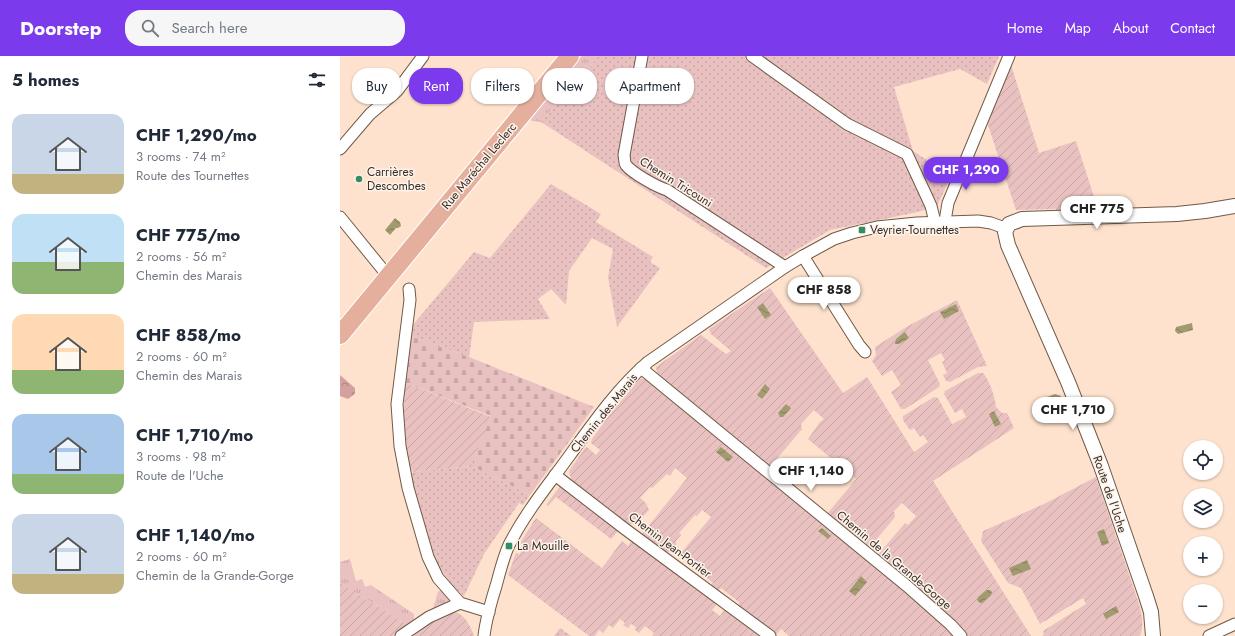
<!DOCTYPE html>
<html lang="en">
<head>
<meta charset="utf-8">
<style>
	:root { --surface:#fff; --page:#f6f6f7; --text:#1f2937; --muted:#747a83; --accent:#7c3aed }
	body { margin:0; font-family:Jost,sans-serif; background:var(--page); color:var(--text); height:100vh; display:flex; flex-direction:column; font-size:15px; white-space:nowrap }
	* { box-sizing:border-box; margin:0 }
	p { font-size:13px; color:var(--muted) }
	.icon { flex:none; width:22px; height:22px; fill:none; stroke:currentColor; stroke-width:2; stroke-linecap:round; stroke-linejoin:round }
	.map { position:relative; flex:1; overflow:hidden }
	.side { display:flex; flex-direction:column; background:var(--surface); width:340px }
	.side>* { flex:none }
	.top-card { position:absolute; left:12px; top:12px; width:380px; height:36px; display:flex; gap:8px }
	.tools { position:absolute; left:843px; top:384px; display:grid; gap:8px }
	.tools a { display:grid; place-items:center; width:40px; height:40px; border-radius:50%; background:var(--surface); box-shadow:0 1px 3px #0004; font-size:20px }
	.price { position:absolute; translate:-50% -34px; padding:0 9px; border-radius:14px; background:#fff; color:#222; font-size:13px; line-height:26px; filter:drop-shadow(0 1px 2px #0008) }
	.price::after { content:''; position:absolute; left:50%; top:24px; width:12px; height:9px; margin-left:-6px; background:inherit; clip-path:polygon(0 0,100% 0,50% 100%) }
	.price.current { background:var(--accent); color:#fff }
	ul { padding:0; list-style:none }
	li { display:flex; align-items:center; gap:12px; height:100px; padding:0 12px }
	li span { display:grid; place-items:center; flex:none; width:112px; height:80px; border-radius:12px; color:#555 }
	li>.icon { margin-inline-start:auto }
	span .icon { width:48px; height:48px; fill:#fffc; stroke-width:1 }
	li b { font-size:17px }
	h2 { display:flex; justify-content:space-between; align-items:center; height:48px; padding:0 12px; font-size:17px }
	.chip { padding:0 14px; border-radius:16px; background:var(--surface); box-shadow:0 1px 3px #0004; font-size:14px; line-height:36px }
	.chip.current { background:var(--accent); color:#fff }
	header { display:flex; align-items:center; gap:24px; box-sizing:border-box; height:56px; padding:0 20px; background:var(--accent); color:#fff }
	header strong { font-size:19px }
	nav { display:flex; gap:22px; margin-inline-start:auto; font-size:14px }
	.search { width:280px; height:36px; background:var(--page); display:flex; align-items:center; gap:10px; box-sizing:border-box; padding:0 14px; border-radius:16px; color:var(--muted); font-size:15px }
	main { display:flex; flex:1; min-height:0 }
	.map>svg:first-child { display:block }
</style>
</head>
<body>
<header>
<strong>Doorstep</strong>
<div class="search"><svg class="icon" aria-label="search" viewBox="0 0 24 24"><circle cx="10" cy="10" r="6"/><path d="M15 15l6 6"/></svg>Search here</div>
<nav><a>Home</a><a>Map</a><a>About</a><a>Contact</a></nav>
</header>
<main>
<section class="side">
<h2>5 homes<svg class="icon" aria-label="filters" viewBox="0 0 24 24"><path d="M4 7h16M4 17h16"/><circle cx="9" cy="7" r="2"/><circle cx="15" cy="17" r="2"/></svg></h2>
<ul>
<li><span style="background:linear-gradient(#c9d6e8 75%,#c2b280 0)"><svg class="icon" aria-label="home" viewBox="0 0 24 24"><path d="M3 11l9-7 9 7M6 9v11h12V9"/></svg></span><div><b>CHF 1,290/mo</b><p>3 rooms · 74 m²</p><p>Route des Tournettes</p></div></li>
<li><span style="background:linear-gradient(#bfe0f5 60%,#8fb573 0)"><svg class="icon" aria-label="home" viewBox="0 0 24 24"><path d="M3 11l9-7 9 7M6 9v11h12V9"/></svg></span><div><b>CHF 775/mo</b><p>2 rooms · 56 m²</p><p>Chemin des Marais</p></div></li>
<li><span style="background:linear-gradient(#ffd9b3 70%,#8fb573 0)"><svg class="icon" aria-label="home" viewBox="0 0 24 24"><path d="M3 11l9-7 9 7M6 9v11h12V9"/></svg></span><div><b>CHF 858/mo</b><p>2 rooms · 60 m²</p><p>Chemin des Marais</p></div></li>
<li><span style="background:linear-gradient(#a9c7e8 75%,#8fb573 0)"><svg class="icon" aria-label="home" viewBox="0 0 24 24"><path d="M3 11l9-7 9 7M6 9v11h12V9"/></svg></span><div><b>CHF 1,710/mo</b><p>3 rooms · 98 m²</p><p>Route de l'Uche</p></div></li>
<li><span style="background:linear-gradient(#c9d6e8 75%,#c2b280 0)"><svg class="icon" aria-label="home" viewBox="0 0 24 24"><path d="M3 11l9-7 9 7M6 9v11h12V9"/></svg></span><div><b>CHF 1,140/mo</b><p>2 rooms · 60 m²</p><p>Chemin de la Grande-Gorge</p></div></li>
</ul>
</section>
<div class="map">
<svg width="895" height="580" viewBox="0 0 895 580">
	<defs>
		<pattern id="grass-tufts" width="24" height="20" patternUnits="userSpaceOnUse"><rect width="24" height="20" fill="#e8c1c0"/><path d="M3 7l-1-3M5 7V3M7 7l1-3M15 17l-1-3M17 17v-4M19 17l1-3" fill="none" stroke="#c8a6a5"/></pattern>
		<pattern id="forest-crowns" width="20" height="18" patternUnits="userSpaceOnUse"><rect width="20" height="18" fill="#d4a1a0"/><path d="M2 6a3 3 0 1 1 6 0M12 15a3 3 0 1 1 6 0" fill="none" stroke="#ad8482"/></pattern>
		<pattern id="cemetery-stones" width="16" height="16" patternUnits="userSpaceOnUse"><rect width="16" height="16" fill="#e8c1c0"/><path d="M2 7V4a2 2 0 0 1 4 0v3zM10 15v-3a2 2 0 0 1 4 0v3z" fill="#c8a6a5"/></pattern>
		<pattern id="park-dots" width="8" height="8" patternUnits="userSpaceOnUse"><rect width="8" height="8" fill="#e8c1c0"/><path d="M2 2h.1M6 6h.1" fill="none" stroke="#c8a6a5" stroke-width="1.8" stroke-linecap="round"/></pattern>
		<pattern id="garden-furrows" width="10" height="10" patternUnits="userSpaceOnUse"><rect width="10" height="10" fill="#e8c1c0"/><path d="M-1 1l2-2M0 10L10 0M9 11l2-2" fill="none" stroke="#c8a6a5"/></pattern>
		<pattern id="water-waves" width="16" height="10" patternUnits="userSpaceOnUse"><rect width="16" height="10" fill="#a29b6f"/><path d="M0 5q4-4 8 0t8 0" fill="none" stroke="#857f5b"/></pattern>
	</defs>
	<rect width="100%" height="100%" fill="#fee2cd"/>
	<g fill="url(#grass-tufts)">
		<path d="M242,0H259L201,66L187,64Z"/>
		<path d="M10,503L16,525L22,523L25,531L31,529L74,558V563L68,569L0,527V506Z"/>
		<path d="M101,534C107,536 109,541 109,547L94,554L93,552L98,536Z"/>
	</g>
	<path fill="url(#forest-crowns)" d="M0,319L15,332V338L8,343L0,340Z"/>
	<path fill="url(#cemetery-stones)" d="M69,279L129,301L254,351L190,439L131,410L151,360L64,326Z"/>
	<g fill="url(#park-dots)">
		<path d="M259,0H659L647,28L620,13L554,31L573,95L611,120L597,150L578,156L490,174L426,212L201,66Z"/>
		<path d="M211,128L261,158L256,166L313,201L310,206L320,212L277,271L268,221L273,193L252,182L229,215L226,249L211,233L198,243L210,263L134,266L129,301L69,279L72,270L134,196L150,202Z"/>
		<path d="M131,410L190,439L183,449L179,447L144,498L124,540C117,533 110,527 105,519C86,494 79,450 71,419L73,416Z"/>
		<path d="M220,572L231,580H214Z"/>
	</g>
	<g fill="url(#garden-furrows)">
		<path d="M671,9L699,97L736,85L758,153H748L749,155L717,156L716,153L676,154L647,66Z"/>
		<path d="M430,232L503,337L527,321L574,396L588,386L583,379L580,381L574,372L570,374L563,364V360L594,341L598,342L612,368L626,361L622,353L615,357L604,338L605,335L638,317H643C650,325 655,341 656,351L662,357H667L674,372L593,425L691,580H628L611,561L538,499L565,467L568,469L576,460L562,447L554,455L555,461L531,490L528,491L487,458L516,423L468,383L480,366L484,363L474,354L461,368L462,373L430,411L317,317L316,311L361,279L386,298L391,295L371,278L369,273Z"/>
		<path d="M617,244L647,310L638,311L610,326L606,325L603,319L607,317L602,306L605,304L601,297L588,304L600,328L599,331L565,353H561L551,336L561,329L552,314L542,320L532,305L536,299L535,291L568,270Z"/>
		<path d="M300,323H308L604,567L605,572L615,580H449L441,573L436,579L399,551V546L381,532L378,535L371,529L373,527L357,514L359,512L341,497L371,461L362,454L357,460L355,459L339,477L341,479L336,485V490L331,496H326L302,478L347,422L335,412L330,420L327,418L312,432L310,431L300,442L306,447L309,454L300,464L289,469L232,426L229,415L245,392L247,391L256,399L260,394L251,387L252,383L270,358Z"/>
		<path d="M64,326L151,361L131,410L73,416C61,397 65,349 64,326Z"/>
		<path d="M756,421L799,548C802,559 804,570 800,580H702L704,578L703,575L746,548L743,542L700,568L681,532L668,527L641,485L643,475L704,448Z"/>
		<path d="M220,430L279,474L271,483L216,441L208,450L206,449Z"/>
		<path d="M196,462L262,512L282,485L288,490L292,484L353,531L360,534L377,548L372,554L380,560L385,553L419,580H312L314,577L305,570L299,577L295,574L296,571L291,568L288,572L283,569L285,567L280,563L273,572L269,569L263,577L259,574L255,580H249L168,519L176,497L180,498L183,489L180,487Z"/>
		<path d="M0,527L68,569L53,580H0Z"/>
		<path d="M114,556C124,557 131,571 134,580H70L85,569Z"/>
	</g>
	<g fill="url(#water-waves)">
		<path d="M55,162L60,166L61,170L58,172H56L50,179L45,174Z"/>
		<path d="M423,247L431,259L425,263L417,251Z"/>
		<path d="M616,248L619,255L604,263L600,256Z"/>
		<path d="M852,267L853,274L838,278L835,275L836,271Z"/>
		<path d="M565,276L569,282L559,288H555L556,283Z"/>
		<path d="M425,328L430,333L422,343L417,339Z"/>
		<path d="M715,338L721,340L720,345L709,348L707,346V341Z"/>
		<path d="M446,348L451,352L443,361H440L438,357Z"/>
		<path d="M654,355L661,368L655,371L649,358Z"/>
		<path d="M381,391L393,401L388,406L376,396Z"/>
		<path d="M482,472L491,480L488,483L478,475Z"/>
		<path d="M764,473L769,487L762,490L757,476Z"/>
		<path d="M687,504L691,513L673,520L669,512Z"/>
		<path d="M521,520L527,526L515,540L509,535Z"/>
		<path d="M647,534H650L652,536L651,539L642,547H640L637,544L638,541Z"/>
		<path d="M776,550L779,556L766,563L763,558Z"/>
	</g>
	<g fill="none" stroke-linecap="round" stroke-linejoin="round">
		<g stroke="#705946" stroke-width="13">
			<g id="minor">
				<path d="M302,0L284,99C285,103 284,106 286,109C292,117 317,131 327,134L445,211"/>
				<path d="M412,0L507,68L567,98L591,150L595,166"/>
				<path d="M0,93L30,58L57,35L83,0"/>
				<path d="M0,161L48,220"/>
				<path d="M605,165L608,147L669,0"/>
				<path d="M463,200L519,289L525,296"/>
				<path d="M69,233L70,244L57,348L60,390L68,432L88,501L98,522L120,547L149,556"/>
				<path d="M301,312L567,530L611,569L621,580"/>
				<path d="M215,419L285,473L430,580"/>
				<path d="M61,580L89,561L120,547"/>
				<path d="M144,580C146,563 151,546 156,530C160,516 163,502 169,489C185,457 209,428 230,399C254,366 277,333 308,306L445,211L463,200L494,183L512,177L537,171L577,167L638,165L651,167L665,172"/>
				<path d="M869,580L895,568"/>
			</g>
		</g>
		<g stroke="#705946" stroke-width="16">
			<path id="tertiary" d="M813,580L811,556L806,540L761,410L728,326L668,189L665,176L669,168L682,163L837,158L865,155L895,150"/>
		</g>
		<g stroke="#fff" stroke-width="20">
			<path id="primary" d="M0,279L230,0"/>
		</g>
		<use href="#minor" stroke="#fff" stroke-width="11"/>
		<use href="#tertiary" stroke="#fff" stroke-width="14"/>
		<use href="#primary" stroke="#e5af9d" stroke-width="18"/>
	</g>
	<g fill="#318d64" stroke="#fef3ea" stroke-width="1.5">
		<circle cx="19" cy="123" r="4"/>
		<rect x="518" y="170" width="8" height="8" rx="2"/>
		<rect x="165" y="486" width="8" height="8" rx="2"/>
	</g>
	<g text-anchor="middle" stroke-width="3" stroke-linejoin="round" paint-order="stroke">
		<g font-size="12" fill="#382e26" stroke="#fef3ea">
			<text transform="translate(139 110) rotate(-50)" y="4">Rue Maréchal Leclerc</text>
			<text transform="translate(336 126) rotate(32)" y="4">Chemin Tricouni</text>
			<text transform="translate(264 357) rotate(-51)" y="4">Chemin des Marais</text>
			<text transform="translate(770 438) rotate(71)" y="4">Route de l'Uche</text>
			<text transform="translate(330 489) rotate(37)" y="4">Chemin Jean-Portier</text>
			<text transform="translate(554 504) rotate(40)" y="4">Chemin de la Grande-Gorge</text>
		</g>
		<g font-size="12" fill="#382e26" stroke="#fef3ea" text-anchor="start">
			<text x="27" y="120">Carrières<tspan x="27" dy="14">Descombes</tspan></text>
			<text x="530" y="178">Veyrier-Tournettes</text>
			<text x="177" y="494">La Mouille</text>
		</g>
	</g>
</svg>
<div class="tools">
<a><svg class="icon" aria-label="locate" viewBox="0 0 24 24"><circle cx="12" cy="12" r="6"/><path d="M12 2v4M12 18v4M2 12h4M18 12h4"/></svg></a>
<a><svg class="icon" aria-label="layers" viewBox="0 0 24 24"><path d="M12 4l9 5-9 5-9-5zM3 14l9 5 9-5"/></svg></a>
<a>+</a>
<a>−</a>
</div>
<b class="price current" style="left:626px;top:135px">CHF 1,290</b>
<b class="price" style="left:757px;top:174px">CHF 775</b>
<b class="price" style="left:484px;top:255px">CHF 858</b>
<b class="price" style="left:733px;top:375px">CHF 1,710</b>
<b class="price" style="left:471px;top:436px">CHF 1,140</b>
<div class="top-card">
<a class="chip">Buy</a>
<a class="chip current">Rent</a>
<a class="chip">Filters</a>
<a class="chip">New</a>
<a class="chip">Apartment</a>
</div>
</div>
</main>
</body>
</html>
